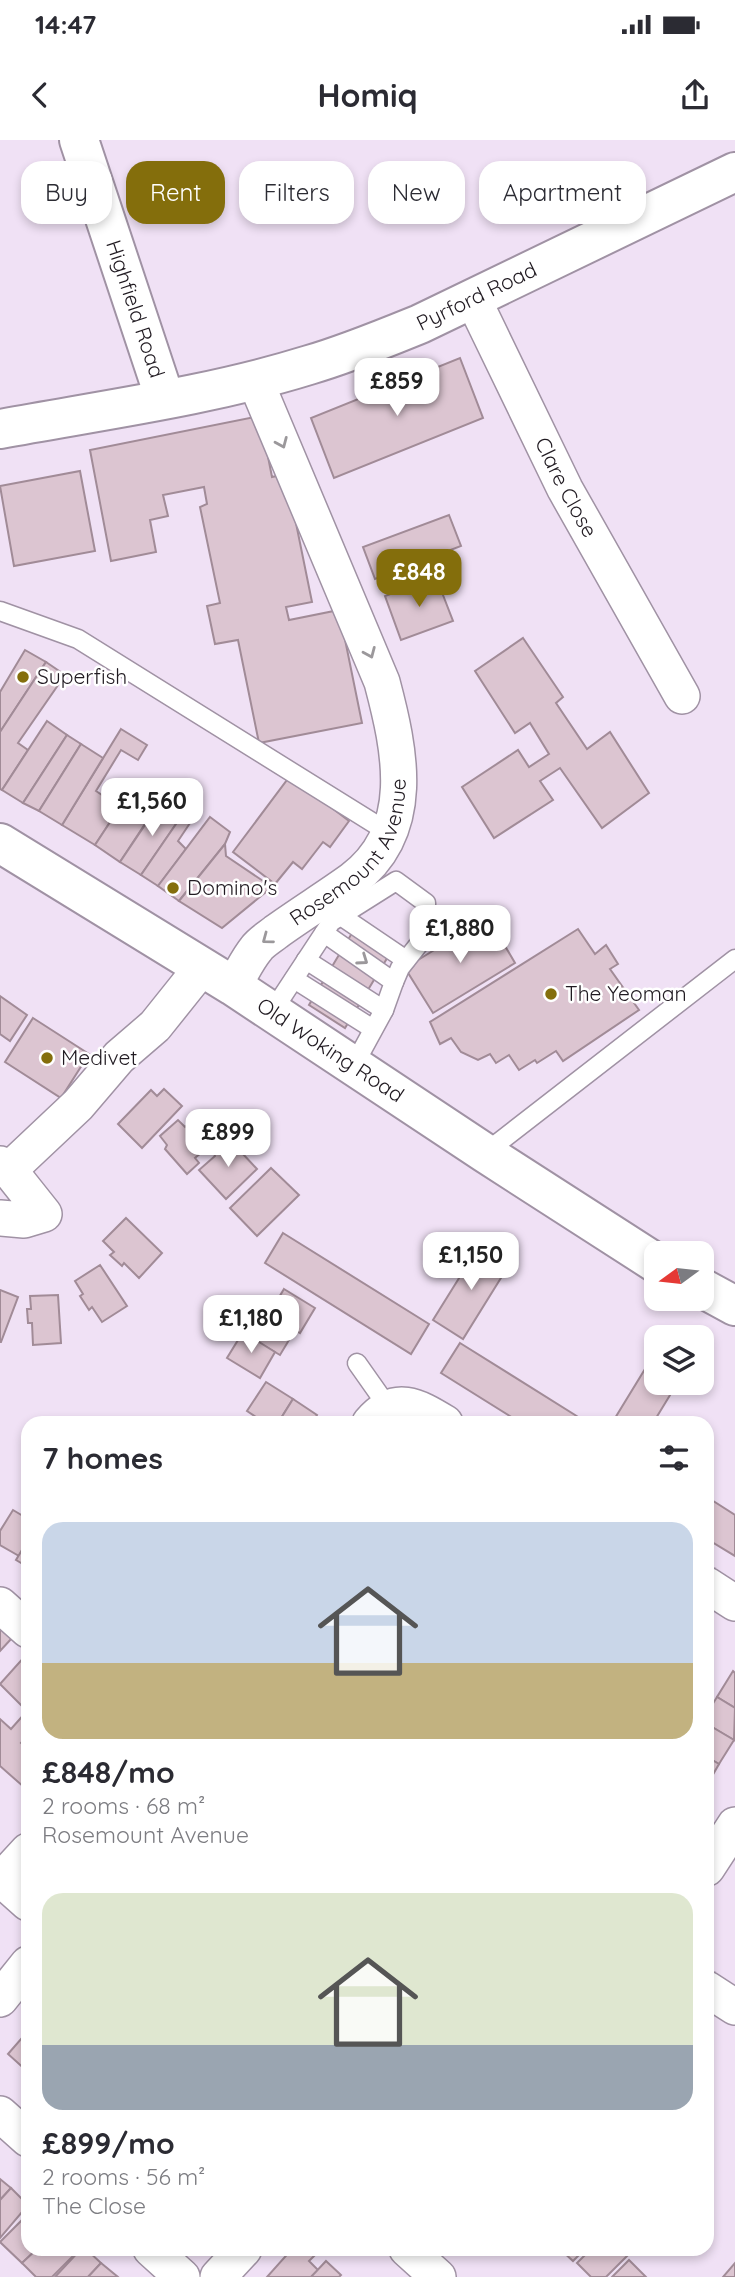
<!DOCTYPE html>
<html lang="en">
<head>
<meta charset="utf-8">
<style>
	:root { --surface:#fff; --page:#f7f7f7; --text:#2b2b33; --muted:#7c7c81; --accent:#846e0c }
	body { margin:0; font-family:Quicksand,sans-serif; background:var(--page); color:var(--text); height:100vh; display:flex; flex-direction:column; font-size:26px; white-space:nowrap }
	* { box-sizing:border-box; margin:0 }
	p { font-size:23px; color:var(--muted) }
	.icon { flex:none; width:38px; height:38px; fill:none; stroke:currentColor; stroke-width:2; stroke-linecap:round; stroke-linejoin:round }
	.map { position:relative; flex:1; overflow:hidden }
	.drawer { position:absolute; left:21px; top:1276px; width:693px; height:840px; display:flex; flex-direction:column; background:var(--surface); border-radius:21px; box-shadow:0 4px 10px #0003 }
	.drawer>* { flex:none }
	.top-card { position:absolute; left:21px; top:21px; width:693px; height:63px; display:flex; gap:14px }
	.needle { width:46px; rotate:255deg }
	.buttons { position:absolute; left:644px; top:1101px; display:grid; gap:14px }
	.buttons a { display:grid; place-items:center; width:70px; height:70px; border-radius:14px; background:var(--surface); box-shadow:0 4px 10px #0003; font-size:35px }
	.price { position:absolute; translate:-50% -60px; padding:0 16px; border-radius:14px; background:#fff; color:#222; font-size:23px; line-height:46px; filter:drop-shadow(0 2px 4px #0008) }
	.price::after { content:''; position:absolute; left:50%; top:42px; width:21px; height:16px; margin-left:-10px; background:inherit; clip-path:polygon(0 0,100% 0,50% 100%) }
	.price.current { background:var(--accent); color:#fff }
	ul { padding:0; list-style:none }
	li { display:grid; align-content:center; gap:14px; height:371px; padding:0 21px }
	li span { display:grid; place-items:center; height:217px; border-radius:21px; color:#555 }
	li>.icon { margin-inline-start:auto }
	span .icon { width:126px; height:126px; fill:#fffc; stroke-width:1 }
	li b { font-size:30px }
	h2 { display:flex; justify-content:space-between; align-items:center; height:84px; padding:0 21px; font-size:30px }
	.pill { padding:0 24px; border-radius:21px; background:var(--surface); box-shadow:0 4px 10px #0003; font-size:24px; line-height:63px }
	.pill.current { background:var(--accent); color:#fff }
	.status { display:flex; justify-content:space-between; align-items:center; height:49px; padding:0 35px; background:var(--surface); direction:ltr }
	.status svg { height:19px; fill:currentColor }
	header { display:flex; justify-content:space-between; align-items:center; height:91px; padding:0 21px; background:var(--surface); font-size:32px; font-weight:800 }
	.map>svg:first-child { display:block }
</style>
</head>
<body>
<div class="status"><b>14:47</b><svg viewBox="0 0 49 12"><path d="M0 12V9h3v3zM5 12V6h3v6zM10 12V3h3v9zM15 12V0h3v12zM26 1h20v11H26zM47 4h2v5h-2z"/></svg></div>
<header><svg class="icon" aria-label="back" viewBox="0 0 24 24"><path d="M15 5l-7 7 7 7"/></svg>Homiq<svg class="icon" aria-label="share" viewBox="0 0 24 24"><path d="M12 15V3M7 8l5-5 5 5M5 13v7h14v-7"/></svg></header>
<div class="map">
<svg width="735" height="2137" viewBox="0 0 735 2137">
	<rect width="100%" height="100%" fill="#f0e1f5"/>
	<g fill="#dcc5d1" stroke="#a18b97" stroke-width="2">
		<path d="M460,218L483,278L334,338L311,278Z"/>
		<path d="M260,276L272,337L286,334L312,462L286,467L289,480L339,470L362,583L259,603L238,500L215,504L207,466L220,463L200,367L207,364L204,347L163,355L168,376L150,380L156,412L111,421L90,310Z"/>
		<path d="M80,331L95,411L14,426L0,346Z"/>
		<path d="M449,375L461,406L375,439L363,407Z"/>
		<path d="M436,437L453,481L401,500L385,456Z"/>
		<path d="M523,498L563,557L556,563L587,609L610,592L649,653L602,688L560,628L540,641L553,660L494,698L462,647L518,610L529,627L549,614L530,583L515,593L475,531Z"/>
		<path d="M25,510L46,522L0,592V552Z"/>
		<path d="M46,522L65,535L18,603L28,610L2,650L0,649V592Z"/>
		<path d="M47,581L67,595L23,663L2,650Z"/>
		<path d="M121,589L147,605L138,620L121,610L96,651L120,667L95,705L62,685Z"/>
		<path d="M67,595L81,604L39,671L23,663Z"/>
		<path d="M81,604L103,618L62,685L39,671Z"/>
		<path d="M290,636L349,681L330,707L323,702L302,729L293,722L275,744L233,712Z"/>
		<path d="M140,648L160,661L120,722L95,705L120,667L126,671Z"/>
		<path d="M169,658L185,671L141,735L120,722L147,682L151,685Z"/>
		<path d="M185,671L194,677L178,701L186,709L158,746L141,735Z"/>
		<path d="M210,677L230,692L225,704L179,761L158,746Z"/>
		<path d="M225,704L226,716L272,747L222,788L179,761Z"/>
		<path d="M488,777L515,823L433,873L405,828Z"/>
		<path d="M358,783L395,805L345,888L309,865Z"/>
		<path d="M578,789L595,814L606,805L618,824L610,829L639,870L563,921L556,911L537,923L535,920L519,930L509,915L496,923L490,914L478,920L461,912L451,898L440,904L430,882Z"/>
		<path d="M0,856L27,875L10,901L0,894Z"/>
		<path d="M33,878L89,914L61,958L5,922Z"/>
		<path d="M164,949L182,966L142,1008L118,984L151,950L157,956Z"/>
		<path d="M196,978L215,1001L195,1018L199,1023L187,1034L165,1009L167,1005L160,996L178,980L185,987Z"/>
		<path d="M228,998L257,1029L226,1059L199,1030L215,1016L213,1011Z"/>
		<path d="M271,1028L299,1055L257,1096L230,1068Z"/>
		<path d="M126,1078L162,1113L139,1138L124,1123L122,1126L110,1115L114,1112L103,1101Z"/>
		<path d="M283,1093L429,1184L411,1214L265,1123Z"/>
		<path d="M479,1106L509,1125L463,1199L433,1180Z"/>
		<path d="M100,1125L127,1166L102,1182L92,1167L89,1170L80,1156L83,1154L75,1141Z"/>
		<path d="M284,1149L315,1168L300,1193L269,1174Z"/>
		<path d="M0,1150L18,1157L1,1202H0Z"/>
		<path d="M58,1155L61,1203L33,1205L32,1183H28L27,1169H31L30,1156Z"/>
		<path d="M264,1170L295,1190L280,1215L248,1196Z"/>
		<path d="M243,1192L275,1212L260,1238L227,1218Z"/>
		<path d="M460,1203L583,1280L587,1283H521L441,1233Z"/>
		<path d="M653,1216L656,1218V1242H678L653,1283H612Z"/>
		<path d="M266,1242L293,1259L278,1283H265L247,1271Z"/>
		<path d="M293,1259L317,1275L312,1283H278Z"/>
		<path d="M707,1357L735,1375V1416L707,1399Z"/>
		<path d="M13,1370L28,1379V1400L19,1416L0,1405V1391Z"/>
		<path d="M28,1400V1427L16,1420Z"/>
		<path d="M0,1487L12,1498L0,1511Z"/>
		<path d="M26,1515L28,1595L21,1603L28,1609V1645L25,1648L0,1626V1579L11,1589L27,1571L0,1544Z"/>
		<path d="M733,1531L735,1533V1568L717,1557Z"/>
		<path d="M717,1557L735,1568L734,1600L707,1584V1573Z"/>
		<path d="M707,1584L734,1600L719,1624L707,1617Z"/>
		<path d="M707,1617L719,1624L707,1645Z"/>
		<path d="M28,1891V1932L8,1914Z"/>
		<path d="M0,2039L11,2048L0,2060Z"/>
		<path d="M11,2048L28,2065L0,2098V2060Z"/>
		<path d="M28,2074V2109H37L22,2123L0,2102Z"/>
		<path d="M37,2109H74L77,2112L52,2137H36L22,2123Z"/>
		<path d="M81,2109H86L101,2123L88,2137H55Z"/>
		<path d="M292,2109H312L317,2113L309,2121L318,2130L311,2137H267Z"/>
		<path d="M560,2109H585L573,2121Z"/>
		<path d="M591,2109H629L631,2112L606,2137H591L577,2123Z"/>
		<path d="M629,2120L646,2137H612Z"/>
		<path d="M326,2121L341,2135L339,2137H311Z"/>
		<path d="M101,2123L118,2137H88Z"/>
		<path d="M735,2123V2137H723Z"/>
	</g>
	<g fill="none" stroke-linecap="round" stroke-linejoin="round">
		<g stroke="#a092a4" stroke-width="21">
			<g id="service">
				<path d="M0,471L78,499L391,694"/>
				<path d="M341,776L406,820"/>
				<path d="M324,793L331,782L396,741L426,763V795L400,828L394,842"/>
				<path d="M306,820L384,870"/>
				<path d="M294,839L373,889"/>
				<path d="M272,872L324,793L394,842L384,870L354,925"/>
				<path d="M485,1013L735,819"/>
				<path d="M357,1223L388,1267"/>
			</g>
		</g>
		<g stroke="#a092a4" stroke-width="38">
			<g id="minor">
				<path id="s1" d="M473,159L565,349L682,556"/>
				<path id="s2" d="M233,846C241,834 247,820 256,809C261,802 270,797 276,792C301,774 327,758 352,740C418,691 400,610 382,542L255,240"/>
				<path d="M0,1024L9,1030L44,1074L24,1080L0,1078"/>
				<path d="M9,1030L78,965L119,917L155,886L191,841L198,825"/>
				<path d="M370,1283C395,1253 417,1266 445,1283"/>
				<path d="M707,1445L735,1463"/>
				<path d="M0,1465L28,1490"/>
				<path d="M707,1728L735,1685"/>
				<path d="M0,1738L28,1763"/>
				<path d="M2,1739L28,1711"/>
				<path d="M707,1849L735,1867"/>
				<path d="M0,1859L28,1824"/>
				<path d="M0,1974L28,1999"/>
				<path d="M151,2109L182,2137"/>
				<path d="M407,2109L438,2137"/>
				<path d="M218,2137L244,2109"/>
			</g>
		</g>
		<g stroke="#a092a4" stroke-width="42">
			<g id="tertiary">
				<path id="s3" d="M79,0L165,259"/>
				<path id="s4" d="M0,289C103,270 209,256 309,225C347,214 383,199 420,184L735,32"/>
			</g>
		</g>
		<g stroke="#a092a4" stroke-width="42">
			<g id="primary">
				<path id="s5" d="M0,703L233,846L485,1013L656,1123"/>
				<path d="M702,1148L735,1166"/>
			</g>
		</g>
		<use href="#service" stroke="#fff" stroke-width="18"/>
		<use href="#minor" stroke="#fff" stroke-width="35"/>
		<use href="#tertiary" stroke="#fff" stroke-width="38"/>
		<use href="#primary" stroke="#fff" stroke-width="38"/>
	</g>
	<defs><path id="oneway-chevron" d="M-2-3.5L2.5 0L-2 3.5" fill="none" stroke-width="1.6" stroke-linecap="round" stroke-linejoin="round" transform="scale(1.75)"/></defs>
	<g stroke="#9b989b">
		<use href="#oneway-chevron" transform="translate(282 303) rotate(67)"/>
		<use href="#oneway-chevron" transform="translate(370 513) rotate(67)"/>
		<use href="#oneway-chevron" transform="translate(267 799) rotate(143)"/>
		<use href="#oneway-chevron" transform="translate(363 820) rotate(35)"/>
	</g>
	<g fill="#846e0c" stroke="#fff" stroke-width="2.5">
		<circle cx="23" cy="537" r="7"/>
		<circle cx="173" cy="748" r="7"/>
		<circle cx="551" cy="854" r="7"/>
		<circle cx="47" cy="918" r="7"/>
	</g>
	<g text-anchor="middle" stroke-width="5" stroke-linejoin="round" paint-order="stroke">
		<g font-size="21" fill="#201a21" stroke="#fff">
			<text dy="7" stroke="none"><textPath href="#s4" startOffset="497">Pyrford Road</textPath></text>
			<text dy="7" stroke="none"><textPath href="#s3" startOffset="178">Highfield Road</textPath></text>
			<text dy="7" stroke="none"><textPath href="#s1" startOffset="210">Clare Close</textPath></text>
			<text dy="7" stroke="none"><textPath href="#s2" startOffset="184">Rosemount Avenue</textPath></text>
			<text dy="7" stroke="none"><textPath href="#s5" startOffset="390">Old Woking Road</textPath></text>
		</g>
		<g font-size="21" fill="#201a21" stroke="#fff" text-anchor="start">
			<text x="37" y="544">Superfish</text>
			<text x="187" y="755">Domino's</text>
			<text x="565" y="861">The Yeoman</text>
			<text x="61" y="925">Medivet</text>
		</g>
	</g>
</svg>
<div class="buttons">
<a><svg class="needle" viewBox="-14 -14 28 28"><path d="M0-13l5 13h-10z" fill="#e53935"/><path d="M0 13l5-13h-10z" fill="#7c7c81"/></svg></a>
<a><svg class="icon" aria-label="layers" viewBox="0 0 24 24"><path d="M12 4l9 5-9 5-9-5zM3 14l9 5 9-5"/></svg></a>
</div>
<b class="price" style="left:397px;top:278px">£859</b>
<b class="price current" style="left:419px;top:469px">£848</b>
<b class="price" style="left:152px;top:698px">£1,560</b>
<b class="price" style="left:460px;top:825px">£1,880</b>
<b class="price" style="left:228px;top:1029px">£899</b>
<b class="price" style="left:471px;top:1152px">£1,150</b>
<b class="price" style="left:251px;top:1215px">£1,180</b>
<div class="top-card">
<a class="pill">Buy</a>
<a class="pill current">Rent</a>
<a class="pill">Filters</a>
<a class="pill">New</a>
<a class="pill">Apartment</a>
</div>
<section class="drawer">
<h2>7 homes<svg class="icon" aria-label="filters" viewBox="0 0 24 24"><path d="M4 7h16M4 17h16"/><circle cx="9" cy="7" r="2"/><circle cx="15" cy="17" r="2"/></svg></h2>
<ul>
<li><span style="background:linear-gradient(#c9d6e8 65%,#c2b280 0)"><svg class="icon" aria-label="home" viewBox="0 0 24 24"><path d="M3 11l9-7 9 7M6 9v11h12V9"/></svg></span><div><b>£848/mo</b><p>2 rooms · 68 m²</p><p>Rosemount Avenue</p></div></li>
<li><span style="background:linear-gradient(#dfe7d0 70%,#9aa5b1 0)"><svg class="icon" aria-label="home" viewBox="0 0 24 24"><path d="M3 11l9-7 9 7M6 9v11h12V9"/></svg></span><div><b>£899/mo</b><p>2 rooms · 56 m²</p><p>The Close</p></div></li>
</ul>
</section>
</div>
</body>
</html>
